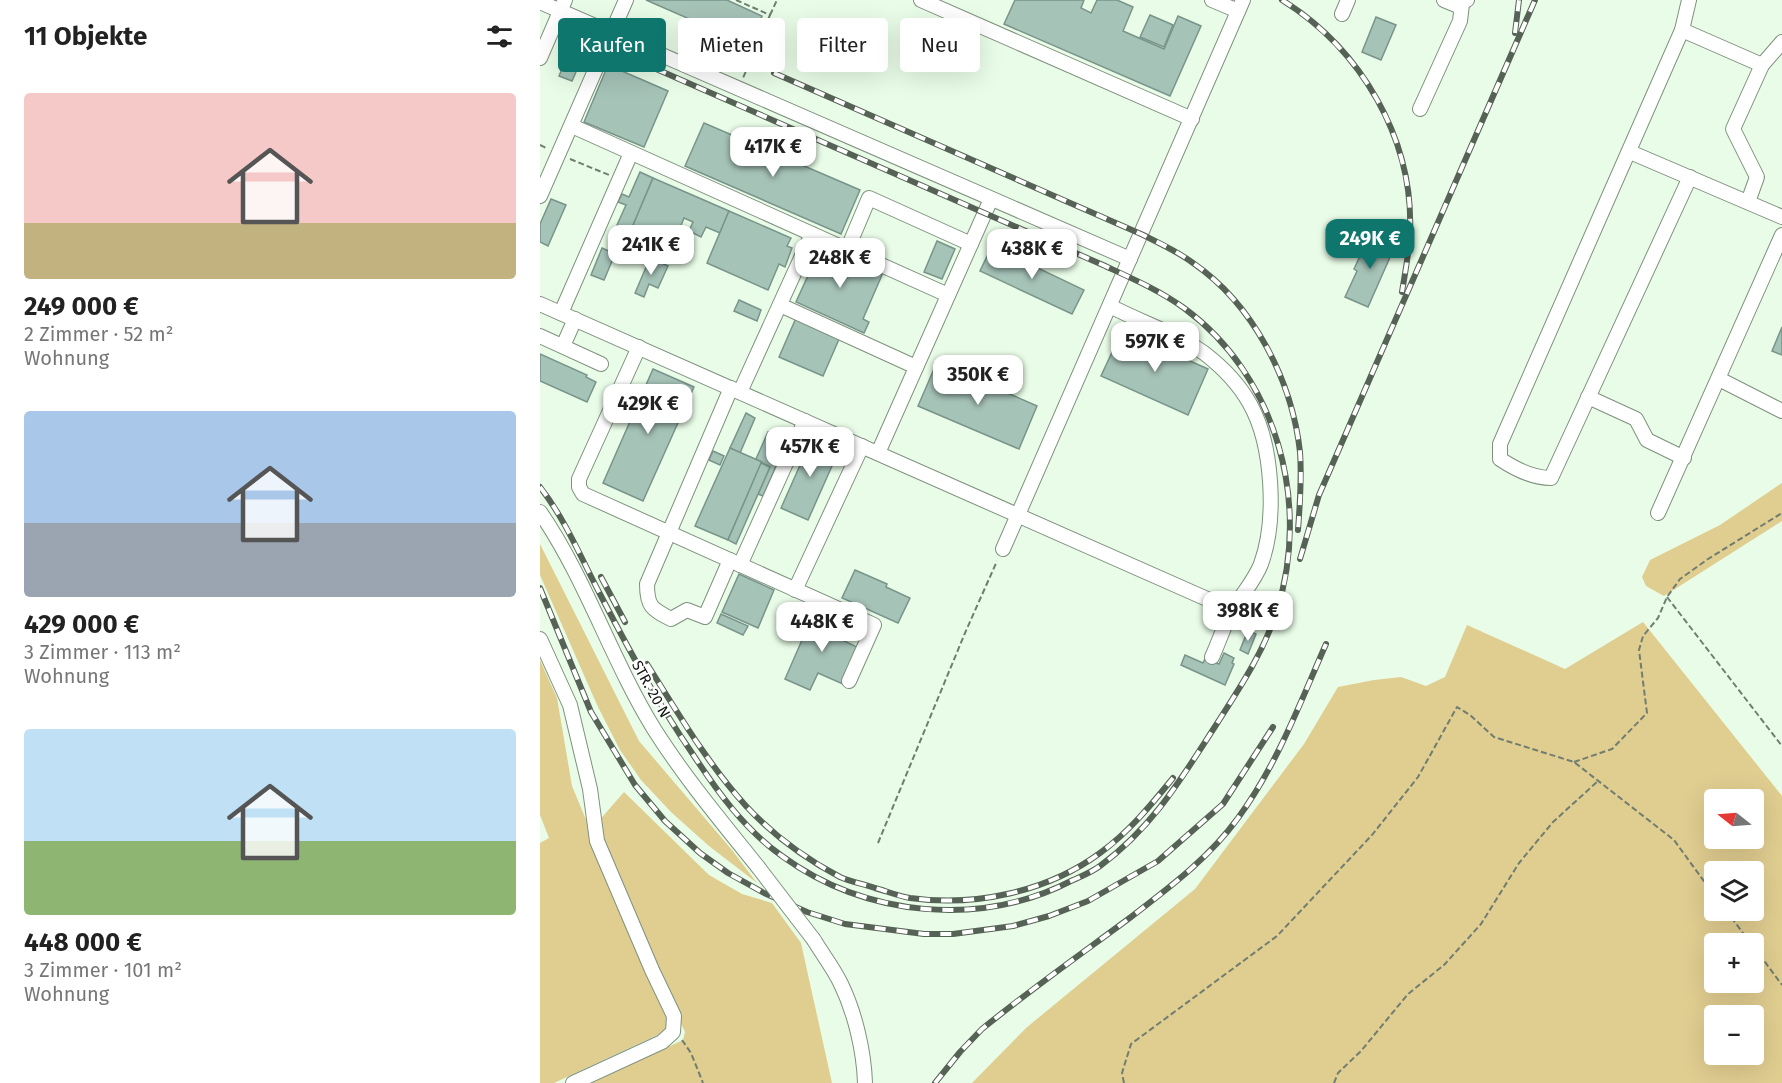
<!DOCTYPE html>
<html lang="de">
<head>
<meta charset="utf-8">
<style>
	:root { --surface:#fff; --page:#f6f6f6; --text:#222; --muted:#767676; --accent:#0f766e }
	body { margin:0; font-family:"Fira Sans",sans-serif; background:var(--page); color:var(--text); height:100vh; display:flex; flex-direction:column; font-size:22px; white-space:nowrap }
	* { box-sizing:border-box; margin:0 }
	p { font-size:20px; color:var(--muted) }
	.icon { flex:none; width:33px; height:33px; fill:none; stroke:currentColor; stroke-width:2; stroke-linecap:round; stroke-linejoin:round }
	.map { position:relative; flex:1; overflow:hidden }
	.details { display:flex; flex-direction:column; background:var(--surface); width:540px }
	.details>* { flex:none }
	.banner { position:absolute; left:18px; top:18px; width:570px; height:54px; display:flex; gap:12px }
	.needle { width:39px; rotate:287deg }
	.buttons { position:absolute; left:1164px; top:789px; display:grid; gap:12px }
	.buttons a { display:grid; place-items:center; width:60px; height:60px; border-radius:6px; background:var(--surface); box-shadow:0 6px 24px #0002; font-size:30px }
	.price { position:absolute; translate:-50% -51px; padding:0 14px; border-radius:12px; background:#fff; color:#222; font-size:20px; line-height:39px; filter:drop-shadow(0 2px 3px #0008) }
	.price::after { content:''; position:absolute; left:50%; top:36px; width:18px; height:14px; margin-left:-9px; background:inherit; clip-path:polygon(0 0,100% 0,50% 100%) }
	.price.selected { background:var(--accent); color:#fff }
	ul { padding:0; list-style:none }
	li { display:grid; align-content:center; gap:12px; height:318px; padding:0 24px }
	li span { display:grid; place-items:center; height:186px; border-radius:6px; color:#555 }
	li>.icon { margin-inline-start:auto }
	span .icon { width:108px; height:108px; fill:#fffc; stroke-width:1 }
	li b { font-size:26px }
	h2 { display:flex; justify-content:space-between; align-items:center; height:72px; padding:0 24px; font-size:26px }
	.tag { padding:0 21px; border-radius:6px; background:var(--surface); box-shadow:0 6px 24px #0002; font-size:21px; line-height:54px }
	.tag.selected { background:var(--accent); color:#fff }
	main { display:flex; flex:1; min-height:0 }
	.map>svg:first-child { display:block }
</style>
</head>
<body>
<main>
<section class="details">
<h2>11 Objekte<svg class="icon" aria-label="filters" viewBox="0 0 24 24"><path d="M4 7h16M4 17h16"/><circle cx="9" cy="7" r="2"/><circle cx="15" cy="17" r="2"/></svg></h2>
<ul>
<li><span style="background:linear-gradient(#f6c9c9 70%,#c2b280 0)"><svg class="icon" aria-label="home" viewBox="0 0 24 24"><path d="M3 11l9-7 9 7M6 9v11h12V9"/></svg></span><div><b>249 000 €</b><p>2 Zimmer · 52 m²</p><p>Wohnung</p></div></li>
<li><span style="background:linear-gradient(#a9c7e8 60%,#9aa5b1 0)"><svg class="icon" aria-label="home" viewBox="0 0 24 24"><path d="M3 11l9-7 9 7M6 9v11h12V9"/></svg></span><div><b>429 000 €</b><p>3 Zimmer · 113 m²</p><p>Wohnung</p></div></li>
<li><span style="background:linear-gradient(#bfe0f5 60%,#8fb573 0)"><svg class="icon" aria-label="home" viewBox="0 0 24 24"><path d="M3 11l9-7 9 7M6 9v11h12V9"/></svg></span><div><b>448 000 €</b><p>3 Zimmer · 101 m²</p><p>Wohnung</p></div></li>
</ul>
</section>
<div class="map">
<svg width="1242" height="1083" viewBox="0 0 1242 1083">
	<rect width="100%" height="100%" fill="#e8fce7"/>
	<g fill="#e0cd90" fill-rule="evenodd">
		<path d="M1242,483V521L1124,596L1106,586L1102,577L1110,560L1180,525Z"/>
		<path d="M0,544L99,741L192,850L217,883L169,846L131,812L101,780L80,750L58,707L0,575Z"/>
		<path d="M1103,622L1242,796V1083H432L486,1028L655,889L764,744L798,687L834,680L861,677L886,686L905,677L927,625L1025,669ZM1174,800H1214V838H1174ZM1174,872H1214V910H1174ZM1174,944H1214V982H1174ZM1174,1016H1214V1054H1174Z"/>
		<path d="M0,660L17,698L32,786L131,1024L124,1032L14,1083H0V843L9,838L0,815Z"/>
		<path d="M84,792L169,875L202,894L232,903L261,943L292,1083H51L143,1040L145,1032L112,962L65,853L58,822Z"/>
	</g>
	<g fill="#a6c3b8" stroke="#79948a" stroke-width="1.5">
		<path d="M106,0H187L222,16L209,45Z"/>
		<path d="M475,0H544L541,8L551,13L557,0H577L593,7L583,31L624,49L638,16L661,26L630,96L464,24Z"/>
		<path d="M610,15L633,25L624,47L600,37Z"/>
		<path d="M836,17L856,25L841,60L822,52Z"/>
		<path d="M26,59L39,65L32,81L19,76Z"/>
		<path d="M68,65L128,91L104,147L44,122Z"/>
		<path d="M164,123L320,190L301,234L145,166Z"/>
		<path d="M100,172L113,178L91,230L77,225L86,205L78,202L82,194L89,197Z"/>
		<path d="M113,178L189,211L180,233L166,227L161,237L149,231L153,222L144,218L132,248L91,230Z"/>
		<path d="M11,199L26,205L8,246L0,242V224Z"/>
		<path d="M189,211L251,238L247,246L252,248L245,267L239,264L228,290L167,263Z"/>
		<path d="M830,234L855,246L828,307L805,297L817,271L814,269Z"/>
		<path d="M397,241L415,249L402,279L384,272Z"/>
		<path d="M452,246L544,290L532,314L440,271Z"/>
		<path d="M281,247L342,275L323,319L329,322L324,333L256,302Z"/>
		<path d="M62,248L75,254L64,280L51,275Z"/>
		<path d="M110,258L128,266L118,288L109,284L104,297L95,293Z"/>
		<path d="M199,300L221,310L217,321L194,311Z"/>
		<path d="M256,318L300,337L283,376L239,357Z"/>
		<path d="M1242,327V355L1232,351Z"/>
		<path d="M582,331L668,369L648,415L561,376Z"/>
		<path d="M0,354L47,375L46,377L56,382L47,402L0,381Z"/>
		<path d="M397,362L497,406L479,449L378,406Z"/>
		<path d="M113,369L154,387L103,501L63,483Z"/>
		<path d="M206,413L215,418L200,453L190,448Z"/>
		<path d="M228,432L237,436L235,442L245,446L223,496L218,494L230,467L216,459Z"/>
		<path d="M273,436L300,448L268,520L241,508Z"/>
		<path d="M190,448L222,462L188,540L155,526Z"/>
		<path d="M173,451L184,456L180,465L169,460Z"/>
		<path d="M221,463L230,467L196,544L188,540Z"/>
		<path d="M315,570L347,584L346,587L370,598L358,623L302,598Z"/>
		<path d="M199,574L234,590L218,628L182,612Z"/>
		<path d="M276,608L301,619L294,636L319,648L303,684L278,673L270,690L245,679Z"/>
		<path d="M181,614L208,626L203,635L177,623Z"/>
		<path d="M708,630L716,634L708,654L700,650Z"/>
		<path d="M684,653L694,658L692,663L694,664L685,685L641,665L645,655L663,663L665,659L679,664Z"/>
	</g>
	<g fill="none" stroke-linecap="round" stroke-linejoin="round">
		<g stroke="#7f917e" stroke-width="16">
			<g id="minor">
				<path d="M381,0L652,119"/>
				<path d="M672,0L698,11"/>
				<path d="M904,0L916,5L927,0"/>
				<path d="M1149,0L1142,30L960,444V459C975,469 993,478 1011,478L1150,177"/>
				<path d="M0,2L590,259"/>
				<path d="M802,14L808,0"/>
				<path d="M1142,30L1222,65L1193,129L1217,177L1208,202"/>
				<path d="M0,58L25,0"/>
				<path d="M1222,65L1242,42"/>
				<path d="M880,109L920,21L922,4"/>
				<path d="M32,126L408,295"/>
				<path d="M1090,152L1242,217"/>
				<path d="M0,196L86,0"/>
				<path d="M307,250L329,198L431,244"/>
				<path d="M0,304L692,610"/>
				<path d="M240,305L376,367"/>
				<path d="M570,306C600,322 636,333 664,353C681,366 699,384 710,404C733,445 737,520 721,564C714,582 701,595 692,611C684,625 679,642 672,657"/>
				<path d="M21,313L91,153"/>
				<path d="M0,336L61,364"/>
				<path d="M23,346L35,319"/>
				<path d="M99,347L39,479V487L43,494L334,625L309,681"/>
				<path d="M1179,379L1242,411"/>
				<path d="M200,392L272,234"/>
				<path d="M1048,397L1096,419L1107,440L1144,458"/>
				<path d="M338,453L451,199"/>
				<path d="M0,512C46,579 71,659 114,729C145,778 182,822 218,867"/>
				<path d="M1118,513L1242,235"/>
				<path d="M463,549L703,0"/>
				<path d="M190,560L165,617L147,610L131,619C112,609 107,607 107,584L191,388"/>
				<path d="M200,565L265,421"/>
				<path d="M255,590L322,446"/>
				<path d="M0,639L30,705L50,789L57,841L112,970L134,1016L133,1032L122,1042L33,1083"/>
				<path d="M274,940C283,955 294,969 301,984C315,1013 324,1051 325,1083"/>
			</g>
		</g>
		<g stroke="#717d70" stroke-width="2" stroke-dasharray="6 3" stroke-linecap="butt">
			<path d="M196,0L230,15L203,78"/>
			<path d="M230,15L237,0"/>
			<path d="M0,145L8,149"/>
			<path d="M30,159L69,175"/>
			<path d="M1127,597L1242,746"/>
			<path d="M1034,762L1072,749L1107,713L1099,650L1103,636L1118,618L1127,597L1140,579L1168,559L1242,513"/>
			<path d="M338,843L425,633L457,561"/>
			<path d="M1186,910L1211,944"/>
			<path d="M1214,947L1242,985"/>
			<path d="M142,1040L151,1053L163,1083"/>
			<path d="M584,1083L582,1073L591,1044L737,936L832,835L878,777L917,707L930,715L954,737L1034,762L1134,840L1174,895"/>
			<path d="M794,1083L798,1073L821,1051L868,994L904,965L941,924L979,863L1013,822L1058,781"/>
		</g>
		<use href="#minor" stroke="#fff" stroke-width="14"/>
		<g stroke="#576256" stroke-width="6">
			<g id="rail">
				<path d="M742,0C821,49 874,139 870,233C869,253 865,273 862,292"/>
				<path d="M975,33L979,0"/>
				<path d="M234,73L601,234C619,243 637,251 653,263C713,304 752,380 760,452C762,478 760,504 758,530"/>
				<path d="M0,487C25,519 41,558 60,594C88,648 117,702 152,753C177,791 204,829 242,856C326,917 441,928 533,880C542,876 552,872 560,866C613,827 641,779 676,725C699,689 724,652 737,610C771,503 737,376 644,308C619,290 591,278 563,265L82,54"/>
				<path d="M760,559L779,495L995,0"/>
				<path d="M61,577L85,622"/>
				<path d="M0,588L51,712L95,785L125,821L160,853L188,873L224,893L267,912L305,924L384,934H413L473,926L509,916L548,901L618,861L683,804L733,727"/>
				<path d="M107,664C138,713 167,763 206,806C232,834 266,859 300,877C311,882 324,884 335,888C346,891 358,896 370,898C435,907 507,892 560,853C589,832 611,805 633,778"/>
				<path d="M395,1083L420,1052L442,1029C490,990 541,954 591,917C630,887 669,858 698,818C737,765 760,703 786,644"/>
			</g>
		</g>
		<use href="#rail" stroke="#fff" stroke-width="4" stroke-dasharray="11" stroke-linecap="butt"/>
		<g stroke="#7f917e" stroke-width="16" stroke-linecap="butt">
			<path id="minor-bridge" d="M218,867L274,940"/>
		</g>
		<use href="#minor-bridge" stroke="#fff" stroke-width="14"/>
	</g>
	<g text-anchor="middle" stroke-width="4.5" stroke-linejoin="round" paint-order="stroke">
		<g font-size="15" fill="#0d140d" stroke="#fff">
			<text transform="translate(111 689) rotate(61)" y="5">STR. 20 N</text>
		</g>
	</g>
</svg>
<div class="buttons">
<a><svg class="needle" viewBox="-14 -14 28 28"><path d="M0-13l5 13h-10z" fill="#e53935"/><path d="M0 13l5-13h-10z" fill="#767676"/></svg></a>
<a><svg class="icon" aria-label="layers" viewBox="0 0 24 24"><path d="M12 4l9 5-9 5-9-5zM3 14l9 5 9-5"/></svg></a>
<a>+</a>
<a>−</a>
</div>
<b class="price" style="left:233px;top:178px">417K €</b>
<b class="price selected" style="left:830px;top:270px">249K €</b>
<b class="price" style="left:111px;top:276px">241K €</b>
<b class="price" style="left:492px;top:280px">438K €</b>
<b class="price" style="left:300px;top:289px">248K €</b>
<b class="price" style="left:615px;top:373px">597K €</b>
<b class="price" style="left:438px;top:406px">350K €</b>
<b class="price" style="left:108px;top:435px">429K €</b>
<b class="price" style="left:270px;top:478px">457K €</b>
<b class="price" style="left:708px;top:642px">398K €</b>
<b class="price" style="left:282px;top:653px">448K €</b>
<div class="banner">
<a class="tag selected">Kaufen</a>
<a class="tag">Mieten</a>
<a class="tag">Filter</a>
<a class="tag">Neu</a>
</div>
</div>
</main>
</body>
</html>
